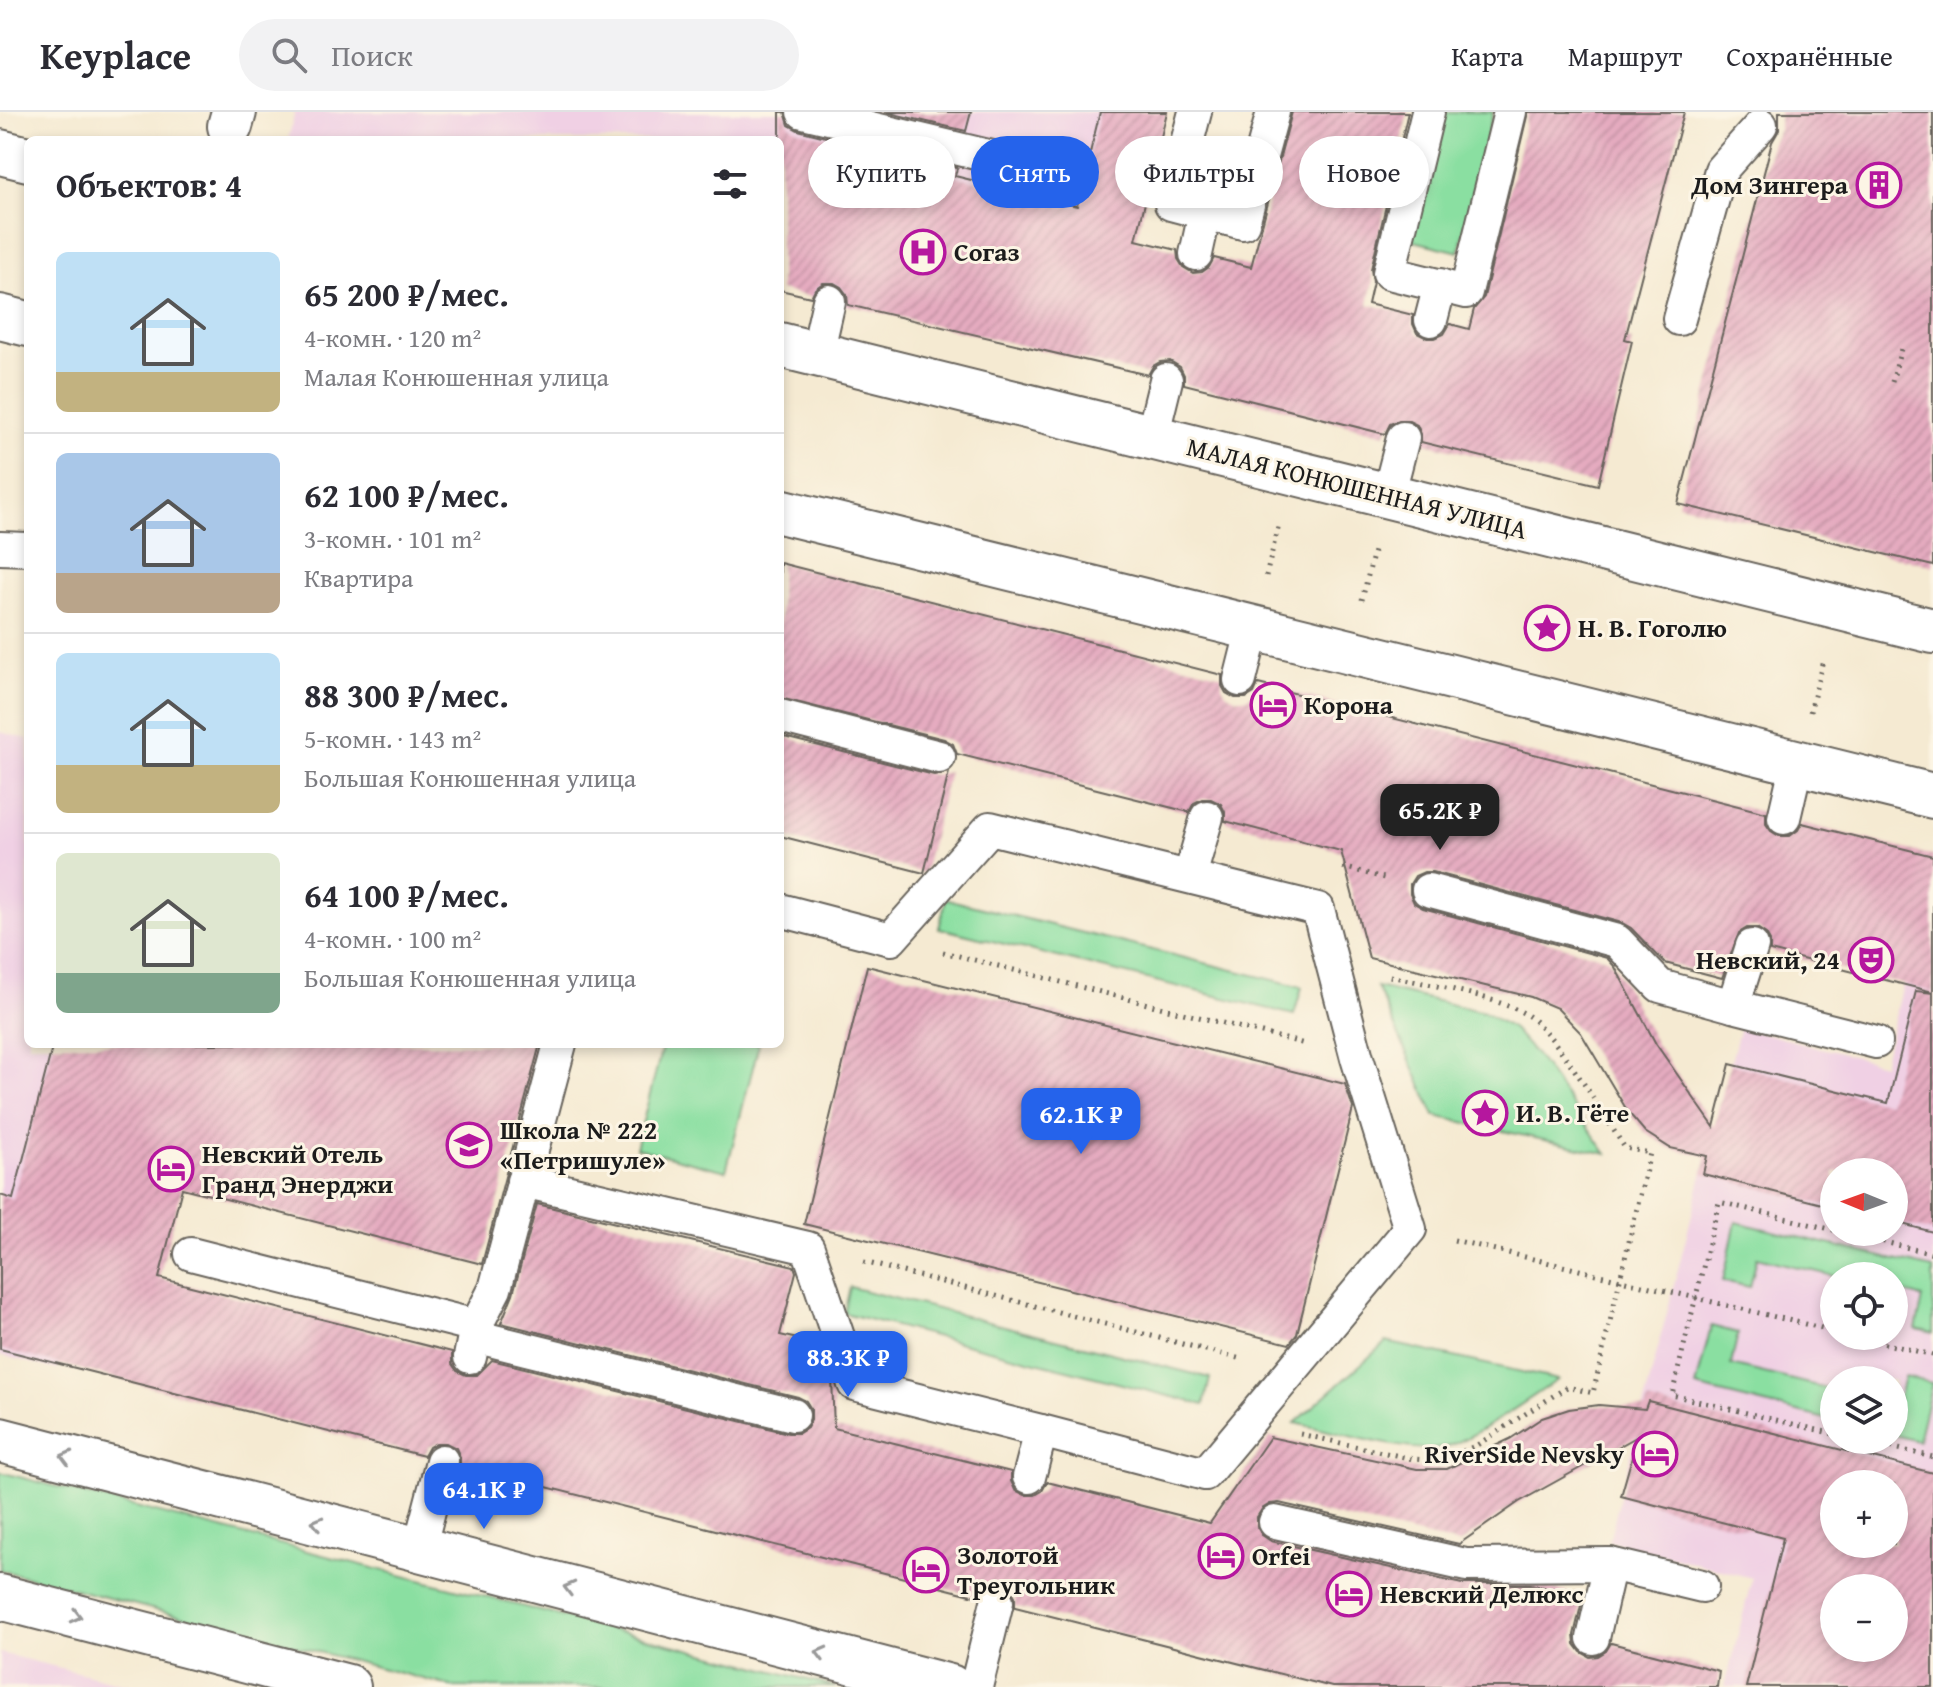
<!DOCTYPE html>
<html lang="ru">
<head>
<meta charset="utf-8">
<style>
	:root { --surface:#fff; --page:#f2f2f3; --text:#2b2b33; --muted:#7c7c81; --line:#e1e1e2; --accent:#2563eb }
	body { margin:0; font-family:"Gentium Book Plus",serif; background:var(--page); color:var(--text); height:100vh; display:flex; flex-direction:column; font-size:30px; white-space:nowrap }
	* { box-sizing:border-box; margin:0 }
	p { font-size:26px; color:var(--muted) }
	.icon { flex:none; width:44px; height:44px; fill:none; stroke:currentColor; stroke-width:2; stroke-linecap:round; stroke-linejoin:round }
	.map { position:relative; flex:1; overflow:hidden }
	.panel { position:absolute; left:24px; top:24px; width:760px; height:912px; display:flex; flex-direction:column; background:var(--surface); border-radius:12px; box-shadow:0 4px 12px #0003 }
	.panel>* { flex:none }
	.banner { position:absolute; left:808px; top:24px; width:760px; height:72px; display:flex; gap:16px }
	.needle { width:52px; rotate:271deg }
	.fabs { position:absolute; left:1820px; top:1046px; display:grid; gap:16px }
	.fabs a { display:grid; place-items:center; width:88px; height:88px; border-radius:50%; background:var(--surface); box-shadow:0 4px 12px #0003; font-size:40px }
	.price { position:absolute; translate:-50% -68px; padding:0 18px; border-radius:16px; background:var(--accent); color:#fff; font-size:26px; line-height:52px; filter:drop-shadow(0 2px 4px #0008) }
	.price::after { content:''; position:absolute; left:50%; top:48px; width:24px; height:18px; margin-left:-12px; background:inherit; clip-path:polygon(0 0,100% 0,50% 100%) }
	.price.on { background:#222; color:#fff }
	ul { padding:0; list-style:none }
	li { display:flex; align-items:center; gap:24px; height:200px; padding:0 32px }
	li+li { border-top:2px solid var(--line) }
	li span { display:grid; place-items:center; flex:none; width:224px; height:160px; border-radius:12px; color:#555 }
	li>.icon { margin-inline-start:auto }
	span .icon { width:96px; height:96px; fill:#fffc; stroke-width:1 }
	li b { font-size:34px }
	h2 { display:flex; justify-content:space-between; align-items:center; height:96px; padding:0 32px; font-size:34px }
	.chip { padding:0 28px; border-radius:36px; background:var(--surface); box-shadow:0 4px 12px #0003; font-size:28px; line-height:72px }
	.chip.on { background:var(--accent); color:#fff }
	header { display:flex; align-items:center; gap:48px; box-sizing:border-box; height:112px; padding:0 40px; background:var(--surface); border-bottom:2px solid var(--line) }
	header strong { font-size:38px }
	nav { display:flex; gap:44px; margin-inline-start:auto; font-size:28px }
	.search { width:560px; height:72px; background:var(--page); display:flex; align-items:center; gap:20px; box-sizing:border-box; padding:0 28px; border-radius:44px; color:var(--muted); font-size:30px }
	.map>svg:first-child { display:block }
</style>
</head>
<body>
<header>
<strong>Keyplace</strong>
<div class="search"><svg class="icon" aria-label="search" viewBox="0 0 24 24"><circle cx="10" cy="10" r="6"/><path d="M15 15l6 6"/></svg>Поиск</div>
<nav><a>Карта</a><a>Маршрут</a><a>Сохранённые</a></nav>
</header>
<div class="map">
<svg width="1933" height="1575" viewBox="0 0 1933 1575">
	<defs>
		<pattern id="building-hatch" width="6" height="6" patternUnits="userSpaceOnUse" patternTransform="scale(2)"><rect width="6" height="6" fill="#e5abc0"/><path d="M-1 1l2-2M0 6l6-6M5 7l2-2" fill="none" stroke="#c493a4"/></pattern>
	</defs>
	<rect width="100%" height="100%" fill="#fcf5e5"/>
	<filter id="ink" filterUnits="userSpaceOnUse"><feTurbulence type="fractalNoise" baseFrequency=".0125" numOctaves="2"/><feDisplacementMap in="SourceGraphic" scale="16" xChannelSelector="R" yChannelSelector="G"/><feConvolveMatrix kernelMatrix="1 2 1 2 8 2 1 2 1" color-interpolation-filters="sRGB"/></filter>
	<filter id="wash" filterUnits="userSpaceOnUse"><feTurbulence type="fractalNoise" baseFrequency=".006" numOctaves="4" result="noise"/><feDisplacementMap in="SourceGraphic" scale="32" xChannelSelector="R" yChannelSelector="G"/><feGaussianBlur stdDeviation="1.8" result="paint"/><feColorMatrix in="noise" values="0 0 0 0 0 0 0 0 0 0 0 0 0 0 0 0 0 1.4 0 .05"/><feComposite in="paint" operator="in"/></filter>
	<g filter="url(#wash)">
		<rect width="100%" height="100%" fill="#f5ead2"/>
		<g fill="#f0d0e4" fill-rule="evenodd">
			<path d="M295,0H1100L1042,237L780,178V28H288Z"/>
			<path d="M0,620L28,627V932H142L58,1258L0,1243Z"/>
			<path d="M1933,756V1575H1725L1752,1466L1609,1429L1723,980L1740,915L1883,952ZM1834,1060H1894V1120H1834ZM1834,1164H1894V1224H1834ZM1834,1268H1894V1328H1834ZM1834,1372H1894V1432H1834ZM1834,1476H1894V1536H1834Z"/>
			<path d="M0,1541L137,1575H0Z"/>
		</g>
		<g fill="#8adfa1" stroke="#537e5e" stroke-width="2">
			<path d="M1441,0H1493L1459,140L1410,128Z"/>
			<path d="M946,787L1302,875L1294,903L939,816Z"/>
			<path d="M1377,875L1484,900L1513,917L1537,944L1607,1042L1435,1004Z"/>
			<path d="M663,932H759L726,1059L636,1036Z"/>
			<path d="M1736,1110L1933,1157V1221L1916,1217L1923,1186L1894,1178V1164H1834L1757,1145L1750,1175L1723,1169Z"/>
			<path d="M850,1175L1210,1266L1204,1293L844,1201Z"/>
			<path d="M1711,1214L1738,1221L1731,1253L1834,1278V1309L1696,1275Z"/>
			<path d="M1386,1230L1558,1268C1531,1285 1469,1331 1441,1336C1410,1342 1329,1318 1295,1311Z"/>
			<path d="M1904,1265L1932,1271L1918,1329L1894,1323V1293H1897Z"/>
			<path d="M0,1360L836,1575H454L0,1458Z"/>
		</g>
		<g id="blocks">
			<g fill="url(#building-hatch)" fill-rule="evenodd">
				<path d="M780,0H785L789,13L798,18L846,30L842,58L847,66L855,71H865L875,65L883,38L957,56L955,64L1077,94L1100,0H1167L1136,128L1177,138L1178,147L1183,155L1193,161L1202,160L1209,155L1214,146L1251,155L1292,0H1408L1371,157L1373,170L1368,192L1413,203V212L1417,221L1427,226H1435L1444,222L1450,212L1469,217L1474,197L1484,185L1528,0H1684L1625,227L1632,229L1598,373L1421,330V322L1417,313L1407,308H1399L1390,312L1385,322L1184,272V263L1180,255L1170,249L1160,250L1153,254L1148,263L848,193L847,183L841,175L834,171H823L815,177L811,185L780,178Z"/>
				<path d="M885,0H971L966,19Z"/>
				<path d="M1779,0H1933V454L1678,392L1772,30L1779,18Z"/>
				<path d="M780,451L1222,563V574L1226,581L1235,586H1246L1254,581L1258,572L1766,701V712L1771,719L1779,724H1790L1798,718L1802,711L1933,744V880L1770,839V829L1766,822L1757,816H1747L1739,821L1722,866L1665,851L1631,816L1622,811L1433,760H1424L1415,764L1410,772V782L1414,791L1423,796L1607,846L1615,855L1656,932L1714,1015L1730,952L1888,991L1916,879L1933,881V1120L1894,1110V1060H1834V1095L1703,1062L1707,1044L1670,1036L1645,1020L1628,1000L1581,921L1557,896L1531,885L1369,846L1341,739L1225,709V700L1221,692L1211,687H1202L1194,691L1189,700L957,642L953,632L944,627L780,586Z"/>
				<path d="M780,624L934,663L949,660L924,761L780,724Z"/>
				<path d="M867,854L1345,972L1353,996L1297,1222L1289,1232L804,1112Z"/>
				<path d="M53,932H540L482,1152L182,1076L159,1166L452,1240V1252L457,1259L466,1263H477L492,1248L788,1321H799L807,1316L811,1308V1297L806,1289L798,1285L501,1211L513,1182L537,1092L794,1154L796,1160L780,1223L820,1232L832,1266L834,1316L1011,1360V1369L1015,1378L1025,1383H1035L1042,1379L1047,1370L1210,1411L1270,1325L1417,1357H1447L1510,1327L1542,1306L1569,1297L1599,1293L1645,1297L1648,1289L1933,1361V1575H1746L1783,1426L1621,1384L1638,1324L1519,1390L1459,1432L1279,1391L1270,1392L1262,1397L1257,1405V1415L1262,1423L1271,1429L1462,1472H1531L1583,1485L1574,1523L1575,1532L1581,1540L1590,1545L1598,1544L1606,1539L1611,1531L1719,1559L1717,1575H1332L1015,1495V1484L1010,1476L1002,1472H991L983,1477L979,1485L460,1353V1345L456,1336L446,1331H436L429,1335L424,1344L0,1237V1083L13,1087ZM1834,1372H1894V1432H1834ZM1834,1476H1894V1536H1834Z"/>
			</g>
		</g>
	</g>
	<g filter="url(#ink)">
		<use href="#blocks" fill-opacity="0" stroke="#68645c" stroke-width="2"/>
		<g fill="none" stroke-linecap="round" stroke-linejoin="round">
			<g stroke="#68645c" stroke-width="36">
				<g id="service">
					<path d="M803,0L1039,56"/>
					<path d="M1195,0L1171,92L1243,111L1273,0"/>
					<path d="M1428,0L1389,161L1466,180L1510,0"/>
					<path d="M860,53L868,16"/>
					<path d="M1196,142L1205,101"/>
					<path d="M1679,207L1721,58L1761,13"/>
					<path d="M1431,208L1440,173"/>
					<path d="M817,242L829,189"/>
					<path d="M1152,325L1166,268"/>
					<path d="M1388,384L1403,326"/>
					<path d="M0,436L28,437"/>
					<path d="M1240,568L1253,516"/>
					<path d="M780,604L939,645"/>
					<path d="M1784,706L1797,650"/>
					<path d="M1190,764L1207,705"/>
					<path d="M1428,778L1617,829L1660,874L1733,894"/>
					<path d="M780,798L891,827L990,716L1318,797L1357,946L1410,1117L1205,1362L1041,1319L1029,1365"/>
					<path d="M1752,834L1733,894L1876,930"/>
					<path d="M523,1069L808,1136L854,1272L1041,1319"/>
					<path d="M191,1142L476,1214"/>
					<path d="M474,1224L793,1303"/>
					<path d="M470,1245L476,1214L495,1177L560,932"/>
					<path d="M1275,1410L1466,1453L1610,1452L1702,1474"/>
					<path d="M419,1437L442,1349"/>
					<path d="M1593,1526L1610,1452"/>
					<path d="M976,1575L997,1490"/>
				</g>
			</g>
			<g stroke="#68645c" stroke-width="48">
				<g id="pedestrian">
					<path d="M0,40L28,47"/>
					<path d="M0,205L28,212"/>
					<path d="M780,233L1933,519"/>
					<path d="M780,399L1933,684"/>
				</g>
			</g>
			<g stroke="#68645c" stroke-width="48">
				<path id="minor" d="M230,14L234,0"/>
			</g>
			<g stroke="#68645c" stroke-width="48">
				<g id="secondary">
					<path d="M0,1328L950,1575"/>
					<path d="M0,1485L348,1575"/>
				</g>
			</g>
			<g stroke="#68645c" stroke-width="5" stroke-dasharray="2 6" stroke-linecap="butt">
				<path d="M1892,270L1902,233"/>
				<path d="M1266,464L1279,412"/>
				<path d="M1362,488L1375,435"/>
				<path d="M1810,600L1823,548"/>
				<path d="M1343,755L1384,766"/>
				<path d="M943,840L1305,932"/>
				<path d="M1834,1118L1719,1090L1672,1283L1834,1322"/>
				<path d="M1844,1120L1933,1142"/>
				<path d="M1454,1128L1834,1219"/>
				<path d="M864,1150L1241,1247"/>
				<path d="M1853,1224L1933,1243"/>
				<path d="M1300,1322L1413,1347L1441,1349L1477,1333L1567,1275L1593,1281L1650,1041L1625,1036C1604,1004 1555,920 1527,903C1493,883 1425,872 1385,863"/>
				<path d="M1860,1328L1933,1345"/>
			</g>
			<use href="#service" stroke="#fff" stroke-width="32"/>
			<use href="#pedestrian" stroke="#fff" stroke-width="44"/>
			<use href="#minor" stroke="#fff" stroke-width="44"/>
			<use href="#secondary" stroke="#fff" stroke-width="44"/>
		</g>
		<defs><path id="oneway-chevron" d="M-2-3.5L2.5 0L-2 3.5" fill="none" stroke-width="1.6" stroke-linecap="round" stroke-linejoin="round" transform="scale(2)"/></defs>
		<g stroke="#999">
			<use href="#oneway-chevron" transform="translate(66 1345) rotate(-165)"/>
			<use href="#oneway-chevron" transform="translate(317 1411) rotate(-165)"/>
			<use href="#oneway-chevron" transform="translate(569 1476) rotate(-165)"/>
			<use href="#oneway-chevron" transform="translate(76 1504) rotate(15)"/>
			<use href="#oneway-chevron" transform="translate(821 1541) rotate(-165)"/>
		</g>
	</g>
	<defs>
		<g id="building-ring" transform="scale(2.3)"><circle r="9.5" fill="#fcf5e5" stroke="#b5179e" stroke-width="1.5"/><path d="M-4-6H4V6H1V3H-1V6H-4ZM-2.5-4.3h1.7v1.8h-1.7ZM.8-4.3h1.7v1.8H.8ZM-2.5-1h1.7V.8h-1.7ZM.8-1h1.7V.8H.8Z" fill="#b5179e"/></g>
		<g id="hospital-ring" transform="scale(2.3)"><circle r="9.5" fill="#fcf5e5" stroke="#b5179e" stroke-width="1.5"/><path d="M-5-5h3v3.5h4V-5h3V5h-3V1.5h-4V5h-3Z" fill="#b5179e"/></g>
		<g id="sight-ring" transform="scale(2.3)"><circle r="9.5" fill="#fcf5e5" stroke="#b5179e" stroke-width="1.5"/><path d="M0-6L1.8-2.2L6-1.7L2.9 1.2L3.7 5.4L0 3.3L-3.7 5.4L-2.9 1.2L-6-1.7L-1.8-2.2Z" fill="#b5179e"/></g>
		<g id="hotel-ring" transform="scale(2.3)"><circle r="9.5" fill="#fcf5e5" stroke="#b5179e" stroke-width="1.5"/><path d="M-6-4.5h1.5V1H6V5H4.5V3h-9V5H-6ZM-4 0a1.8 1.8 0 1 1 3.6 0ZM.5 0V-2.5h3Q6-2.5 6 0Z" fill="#b5179e"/></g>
		<g id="theatre-ring" transform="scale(2.3)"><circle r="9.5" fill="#fcf5e5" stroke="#b5179e" stroke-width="1.5"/><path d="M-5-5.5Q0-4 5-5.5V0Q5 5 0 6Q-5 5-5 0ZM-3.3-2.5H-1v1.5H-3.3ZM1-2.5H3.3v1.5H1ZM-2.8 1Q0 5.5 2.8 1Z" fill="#b5179e"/></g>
		<g id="school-ring" transform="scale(2.3)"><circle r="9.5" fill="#fcf5e5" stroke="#b5179e" stroke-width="1.5"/><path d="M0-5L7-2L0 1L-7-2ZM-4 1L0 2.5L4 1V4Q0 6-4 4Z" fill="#b5179e"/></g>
	</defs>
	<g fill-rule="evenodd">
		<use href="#building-ring" x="1879" y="73"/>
		<use href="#hospital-ring" x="923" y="140"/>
		<use href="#sight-ring" x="1547" y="516"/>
		<use href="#hotel-ring" x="1273" y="593"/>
		<use href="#theatre-ring" x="1871" y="848"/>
		<use href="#sight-ring" x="1485" y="1001"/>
		<use href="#school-ring" x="469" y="1033"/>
		<use href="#hotel-ring" x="171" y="1057"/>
		<use href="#hotel-ring" x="1655" y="1342"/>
		<use href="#hotel-ring" x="1221" y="1444"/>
		<use href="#hotel-ring" x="926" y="1458"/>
		<use href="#hotel-ring" x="1349" y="1482"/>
	</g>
	<g text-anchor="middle" stroke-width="6" stroke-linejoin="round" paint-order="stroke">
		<g font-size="26" font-weight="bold" fill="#1c1c1c" stroke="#fcf5e5" text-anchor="start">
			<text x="1848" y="82" text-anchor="end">Дом Зингера</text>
			<text x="954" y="149">Согаз</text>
			<text x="1578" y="525">Н. В. Гоголю</text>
			<text x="1304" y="602">Корона</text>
			<text x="1840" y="857" text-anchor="end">Невский, 24</text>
			<text x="1516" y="1010">И. В. Гёте</text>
			<text x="500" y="1027">Школа № 222<tspan x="500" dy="30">«Петришуле»</tspan></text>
			<text x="202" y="1051">Невский Отель<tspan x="202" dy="30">Гранд Энерджи</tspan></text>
			<text x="1624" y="1351" text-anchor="end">RiverSide Nevsky</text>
			<text x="957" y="1452">Золотой<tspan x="957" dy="30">Треугольник</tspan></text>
			<text x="1252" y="1453">Orfei</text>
			<text x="1380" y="1491">Невский Делюкс</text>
		</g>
		<g font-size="26" fill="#1c1c1c" stroke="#fcf5e5">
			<text transform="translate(1357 376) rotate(14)" y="9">МАЛАЯ КОНЮШЕННАЯ УЛИЦА</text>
		</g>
	</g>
</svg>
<div class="fabs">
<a><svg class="needle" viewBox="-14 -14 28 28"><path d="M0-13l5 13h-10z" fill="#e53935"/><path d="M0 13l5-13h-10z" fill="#7c7c81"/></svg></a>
<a><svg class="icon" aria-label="locate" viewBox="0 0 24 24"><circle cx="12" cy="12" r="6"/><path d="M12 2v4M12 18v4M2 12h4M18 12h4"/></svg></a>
<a><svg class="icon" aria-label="layers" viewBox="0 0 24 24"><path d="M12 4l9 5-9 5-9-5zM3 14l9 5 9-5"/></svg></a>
<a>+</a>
<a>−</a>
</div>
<b class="price on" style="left:1440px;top:740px">65.2K ₽</b>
<b class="price" style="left:1081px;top:1044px">62.1K ₽</b>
<b class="price" style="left:848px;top:1287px">88.3K ₽</b>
<b class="price" style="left:484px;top:1419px">64.1K ₽</b>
<div class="banner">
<a class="chip">Купить</a>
<a class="chip on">Снять</a>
<a class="chip">Фильтры</a>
<a class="chip">Новое</a>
</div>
<section class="panel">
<h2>Объектов: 4<svg class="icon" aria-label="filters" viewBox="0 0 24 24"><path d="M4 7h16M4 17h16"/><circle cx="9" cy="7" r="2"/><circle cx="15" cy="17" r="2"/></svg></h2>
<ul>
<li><span style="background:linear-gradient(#bfe0f5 75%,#c2b280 0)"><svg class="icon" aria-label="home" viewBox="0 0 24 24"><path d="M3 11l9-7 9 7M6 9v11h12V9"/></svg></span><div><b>65 200 ₽/мес.</b><p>4-комн. · 120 m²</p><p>Малая Конюшенная улица</p></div></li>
<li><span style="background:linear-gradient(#a9c7e8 75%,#b9a48a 0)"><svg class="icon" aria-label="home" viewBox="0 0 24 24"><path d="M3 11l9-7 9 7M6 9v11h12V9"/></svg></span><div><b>62 100 ₽/мес.</b><p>3-комн. · 101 m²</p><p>Квартира</p></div></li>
<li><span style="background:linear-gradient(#bfe0f5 70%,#c2b280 0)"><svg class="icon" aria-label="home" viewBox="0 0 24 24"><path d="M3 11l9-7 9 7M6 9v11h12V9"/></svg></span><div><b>88 300 ₽/мес.</b><p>5-комн. · 143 m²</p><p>Большая Конюшенная улица</p></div></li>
<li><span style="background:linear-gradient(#dfe7d0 75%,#7fa58c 0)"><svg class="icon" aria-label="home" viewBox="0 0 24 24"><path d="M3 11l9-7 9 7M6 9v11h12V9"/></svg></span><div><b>64 100 ₽/мес.</b><p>4-комн. · 100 m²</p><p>Большая Конюшенная улица</p></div></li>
</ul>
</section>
</div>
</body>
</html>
